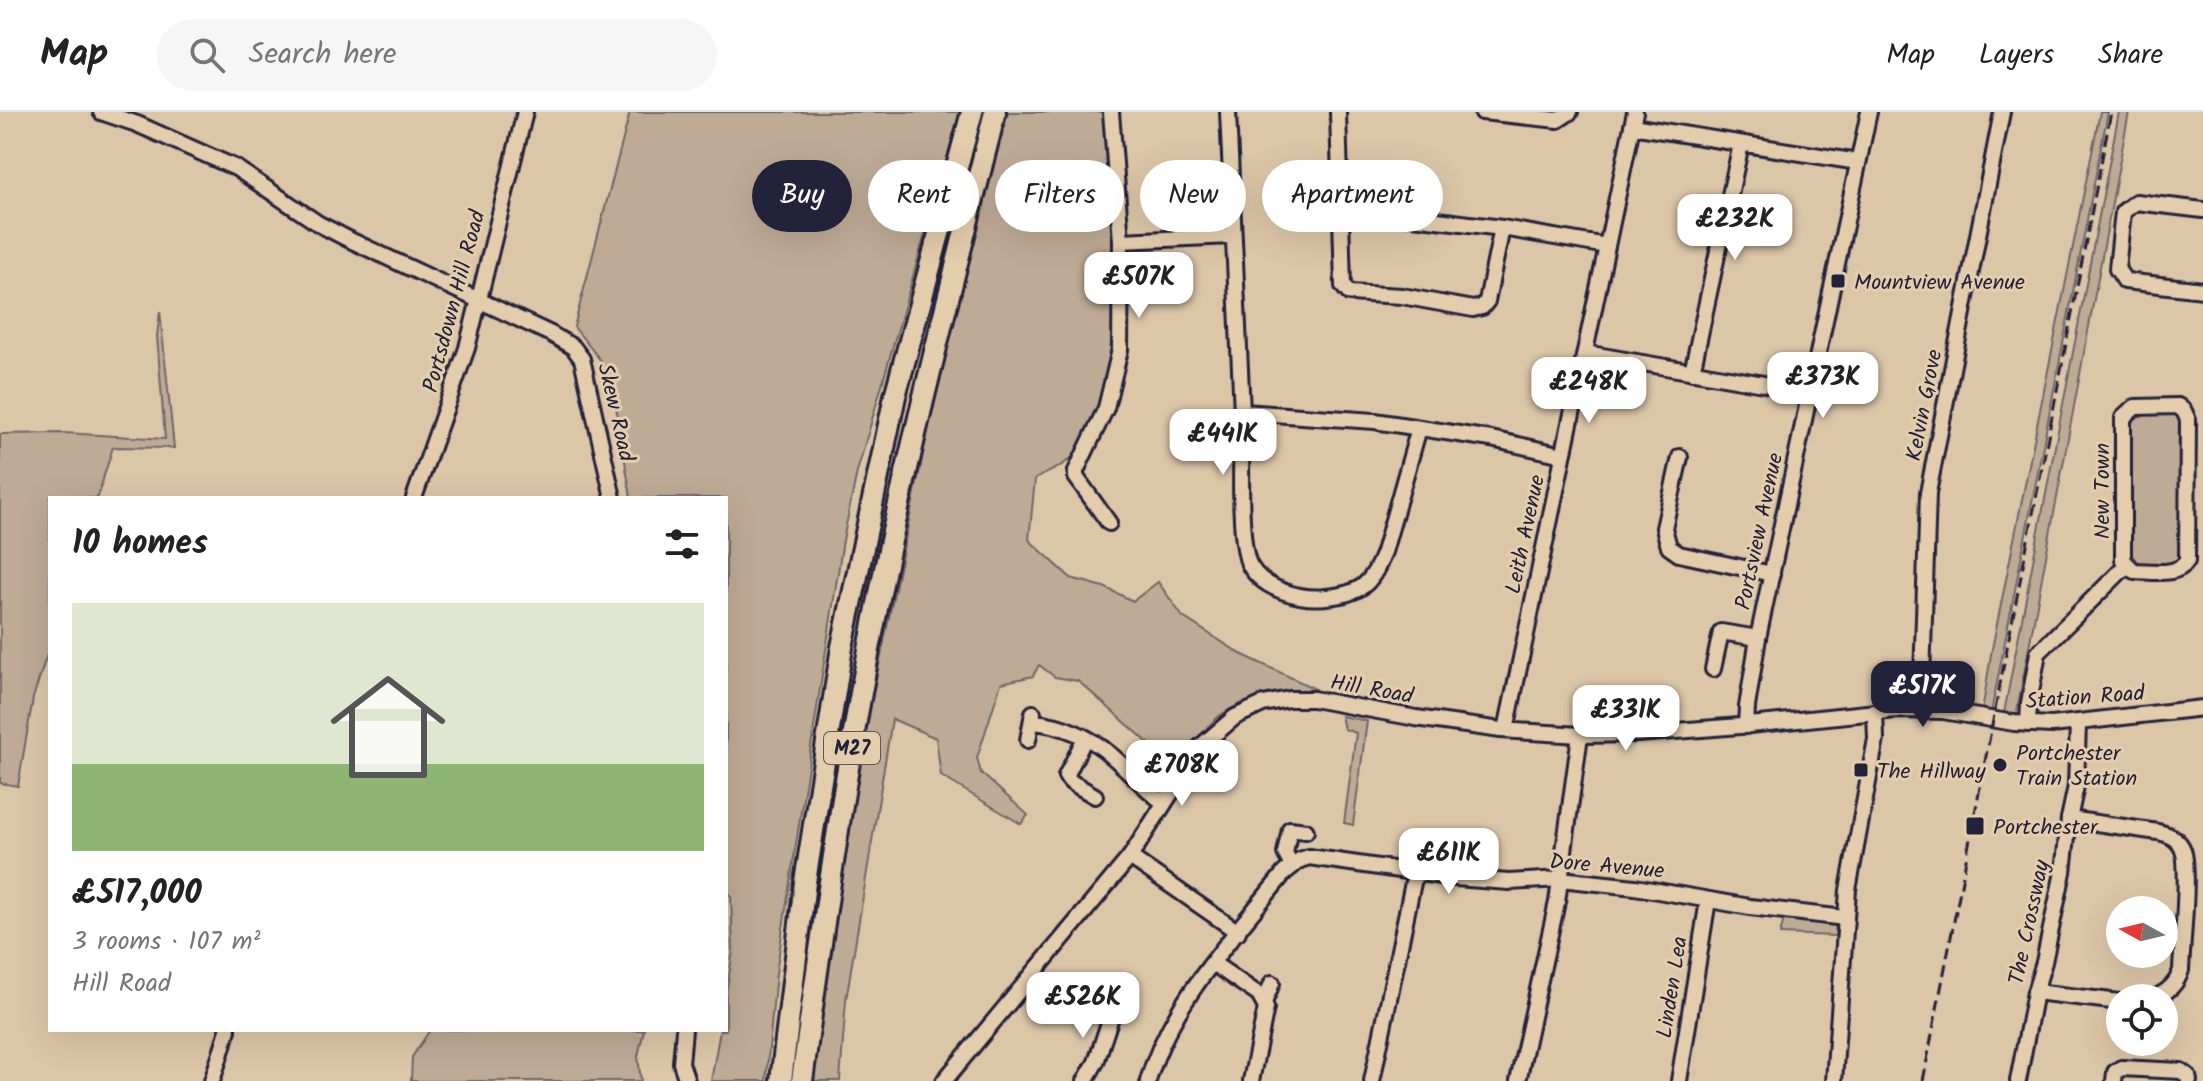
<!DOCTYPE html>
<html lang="en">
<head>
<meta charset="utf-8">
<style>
	:root { --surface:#fff; --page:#f6f6f6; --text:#222; --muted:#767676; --line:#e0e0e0; --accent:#22223b }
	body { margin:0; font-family:Kalam,sans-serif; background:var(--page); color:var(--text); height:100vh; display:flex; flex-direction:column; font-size:30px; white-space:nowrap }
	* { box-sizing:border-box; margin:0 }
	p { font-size:26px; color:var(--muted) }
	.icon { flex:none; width:44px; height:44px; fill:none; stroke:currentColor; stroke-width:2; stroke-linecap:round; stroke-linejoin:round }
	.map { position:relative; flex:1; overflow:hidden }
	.sheet { position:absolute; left:48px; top:384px; width:680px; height:536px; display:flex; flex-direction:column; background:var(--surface); border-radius:0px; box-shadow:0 8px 32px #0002 }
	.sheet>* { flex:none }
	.guide { position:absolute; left:752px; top:48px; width:760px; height:72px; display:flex; gap:16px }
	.needle { width:52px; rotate:278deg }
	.controls { position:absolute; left:2106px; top:784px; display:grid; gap:16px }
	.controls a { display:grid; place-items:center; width:72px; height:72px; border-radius:50%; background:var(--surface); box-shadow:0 8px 32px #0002; font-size:40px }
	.price { position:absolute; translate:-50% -68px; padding:0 18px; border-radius:16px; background:#fff; color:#222; font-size:26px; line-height:52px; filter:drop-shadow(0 2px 4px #0008) }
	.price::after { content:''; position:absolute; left:50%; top:48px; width:24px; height:18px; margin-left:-12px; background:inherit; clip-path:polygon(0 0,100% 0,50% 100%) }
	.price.on { background:var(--accent); color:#fff }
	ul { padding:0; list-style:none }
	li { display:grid; align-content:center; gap:16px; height:424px; padding:0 24px }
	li+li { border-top:2px solid var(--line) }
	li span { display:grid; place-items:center; height:248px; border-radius:0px; color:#555 }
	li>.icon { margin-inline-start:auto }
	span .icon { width:144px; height:144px; fill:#fffc; stroke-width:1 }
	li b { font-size:34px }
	h2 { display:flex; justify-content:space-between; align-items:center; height:96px; padding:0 24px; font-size:34px }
	.pill { padding:0 28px; border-radius:36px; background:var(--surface); box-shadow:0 8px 32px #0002; font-size:28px; line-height:72px }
	.pill.on { background:var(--accent); color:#fff }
	header { display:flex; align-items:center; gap:48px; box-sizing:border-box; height:112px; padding:0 40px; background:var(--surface); border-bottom:2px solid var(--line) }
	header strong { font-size:38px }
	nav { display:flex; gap:44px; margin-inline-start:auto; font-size:28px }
	.search { width:560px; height:72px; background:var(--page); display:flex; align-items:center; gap:20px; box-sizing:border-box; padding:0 28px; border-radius:44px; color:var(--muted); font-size:30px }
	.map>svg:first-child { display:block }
</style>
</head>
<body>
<header>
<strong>Map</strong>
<div class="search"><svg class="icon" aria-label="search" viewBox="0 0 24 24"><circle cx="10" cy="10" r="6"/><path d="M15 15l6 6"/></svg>Search here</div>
<nav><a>Map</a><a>Layers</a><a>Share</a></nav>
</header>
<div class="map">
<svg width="2203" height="969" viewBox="0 0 2203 969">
	<rect width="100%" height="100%" fill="#dcc6a8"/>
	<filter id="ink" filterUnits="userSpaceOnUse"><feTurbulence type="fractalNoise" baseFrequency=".0125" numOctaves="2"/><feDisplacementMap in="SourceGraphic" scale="16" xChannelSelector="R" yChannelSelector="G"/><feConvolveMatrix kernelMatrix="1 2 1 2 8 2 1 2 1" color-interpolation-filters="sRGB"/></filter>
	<g filter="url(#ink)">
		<g fill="#beab96" stroke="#706668" stroke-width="2">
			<path d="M630,0H960L857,360L843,428L776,861L766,969H711L720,918H726V882L733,839L731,784L726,779V386H631L615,288L601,249L574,215Z"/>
			<path d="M1008,0H1105C1107,100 1130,208 1094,303C1088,317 1082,334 1071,346C1063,355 1046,361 1035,367L1029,428L1071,466L1104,475L1133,489L1158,470L1183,505L1241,542L1315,577V582C1284,581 1249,584 1222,602C1204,615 1190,638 1177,656L1078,569L1055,565L1039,553L1033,564L1001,571L977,646L981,661L1028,703L1021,712L941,664L936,626L892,607L846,888L840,969H812L843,726L948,222Z"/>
			<path d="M2100,0H2108L1991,601L1982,600L1991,542Z"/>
			<path d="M2119,0H2129L2017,599L2023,600L2018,606H2003Z"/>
			<path d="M160,199L174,336L113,335L97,386H50V533L33,586L18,674L0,671V322L65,321L165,327L157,224Z"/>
			<path d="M2175,298L2183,306L2184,444L2172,456L2129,452L2127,317L2131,301Z"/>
			<path d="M1341,604L1367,609L1353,713L1344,711L1356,621L1344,617Z"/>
			<path d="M1784,807L1836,812L1835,824L1780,822Z"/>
			<path d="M430,918H644L638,944L641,969H411L412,945Z"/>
		</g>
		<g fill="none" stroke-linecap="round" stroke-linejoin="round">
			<g stroke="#22223b" stroke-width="20">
				<g id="minor">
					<path d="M101,0L137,12L236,56L319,112L350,128L551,222L573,235L582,247L613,386"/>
					<path d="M1228,0L1242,300"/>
					<path d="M1338,0L1343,174L1349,181L1402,184L1473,197L1482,195L1487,189L1502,116"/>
					<path d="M1482,0L1558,8L1570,0"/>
					<path d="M1632,14L1858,50"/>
					<path d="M1340,96L1502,116L1607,134"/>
					<path d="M2203,98L2136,90L2123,100L2117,157L2125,169L2203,178"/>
					<path d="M1121,129L1232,124"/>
					<path d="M1585,241L1810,280"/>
					<path d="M1692,260L1741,32"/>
					<path d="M2178,294L2184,299L2188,308L2187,449C2177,465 2152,459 2134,459L2123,448V306L2135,295Z"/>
					<path d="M1419,316L1384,440C1372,472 1361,482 1326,485C1301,488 1264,478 1250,454C1237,430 1242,332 1242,300L1375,309L1491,327L1563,343"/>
					<path d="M1680,345L1664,416L1669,435L1679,442L1772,462"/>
					<path d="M414,386L467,236L525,0"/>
					<path d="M1109,411L1076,365V359L1106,296L1120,238L1121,129L1111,0"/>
					<path d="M1713,557L1721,520L1758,526"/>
					<path d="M1921,598L1928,381L2002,0"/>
					<path d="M1033,610C1061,612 1091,625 1112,644C1130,659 1144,676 1163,690"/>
					<path d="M2028,612L2029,591L2038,541L2127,453"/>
					<path d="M1746,614L1747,595L1758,526L1869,0"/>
					<path d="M1506,618L1635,0"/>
					<path d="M1085,626L1066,664L1071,670L1095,684"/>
					<path d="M1028,628L1033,601"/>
					<path d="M2069,707L2158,720C2168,722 2179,727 2183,738C2190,757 2182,833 2181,858C2177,872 2167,881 2153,886"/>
					<path d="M1130,745L1238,820"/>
					<path d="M1292,754L1285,741L1290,717L1306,719"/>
					<path d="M1214,852L1259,883L1266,896L1251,969"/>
					<path d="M2035,880L2120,890"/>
					<path d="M1264,891L1272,871"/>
					<path d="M684,918L681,951L687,969"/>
					<path d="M212,969L228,918"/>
					<path d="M944,969L1130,745L1201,634L1235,605L1263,592L1289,587H1313L1416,606L1501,618L1580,623L1638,622L1740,614L1896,598L1943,599L2014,611L2052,613L2203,596"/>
					<path d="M1085,969L1096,950L1111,905"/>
					<path d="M1148,969C1171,889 1234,825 1284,761L1300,748L1309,745L1455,766L1509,770L1560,767L1635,775L1750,795L1845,806"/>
					<path d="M1372,969L1415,761"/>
					<path d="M1518,969L1557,790L1580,623"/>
					<path d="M1679,969L1708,788"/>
					<path d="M1834,969L1848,778L1876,627L1875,600"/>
					<path d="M2018,969L2035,880L2044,850L2063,760L2069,707L2076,674L2078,611"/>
					<path d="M2114,969L2115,960L2121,956L2181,959L2188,964L2189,969"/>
				</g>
			</g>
			<g stroke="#22223b" stroke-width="26">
				<g id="highway">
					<path d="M781,969L805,770L842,535L895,284L972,0"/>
					<path d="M802,969C821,826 841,685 868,543C902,360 950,180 995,0"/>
				</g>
			</g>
			<use href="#minor" stroke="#e4cdad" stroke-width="14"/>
			<use href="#highway" stroke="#e4cdad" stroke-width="20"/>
			<path stroke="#22223b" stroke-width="3" stroke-dasharray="12 6" stroke-linecap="butt" d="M1923,969L2111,0"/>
		</g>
	</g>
	<g fill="#22223b" stroke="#e4cdad" stroke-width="3">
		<rect x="1830" y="161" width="16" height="16" rx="4"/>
		<circle cx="2000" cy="653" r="8"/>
		<rect x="1853" y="650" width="16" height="16" rx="4"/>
		<rect x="1965" y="704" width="20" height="20" rx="4"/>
	</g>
	<g text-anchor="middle" stroke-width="6" stroke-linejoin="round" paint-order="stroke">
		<rect fill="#e4cdad" stroke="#5c555d" stroke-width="2" x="824" y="620" width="56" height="32" rx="6"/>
		<g font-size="20" font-weight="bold" fill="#22223b">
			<text x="852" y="643">M27</text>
		</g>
		<g font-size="22" fill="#22223b" stroke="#e4cdad" text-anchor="start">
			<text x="1854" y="177">Mountview Avenue</text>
			<text x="2016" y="648">Portchester<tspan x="2016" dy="25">Train Station</tspan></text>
			<text x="1877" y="666">The Hillway</text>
			<text x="1993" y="722">Portchester</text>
		</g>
		<g font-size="22" fill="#22223b" stroke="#e4cdad">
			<text transform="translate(453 189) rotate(-75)" y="8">Portsdown Hill Road</text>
			<text transform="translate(1923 293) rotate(-79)" y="8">Kelvin Grove</text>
			<text transform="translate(617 300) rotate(77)" y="8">Skew Road</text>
			<text transform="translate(2101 379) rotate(-90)" y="8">New Town</text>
			<text transform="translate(1758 419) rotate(-78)" y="8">Portsview Avenue</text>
			<text transform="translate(1524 422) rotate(-78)" y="8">Leith Avenue</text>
			<text transform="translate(1372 576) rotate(10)" y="8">Hill Road</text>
			<text transform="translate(2085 584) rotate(-4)" y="8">Station Road</text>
			<text transform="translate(1607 753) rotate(5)" y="8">Dore Avenue</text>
			<text transform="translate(2028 810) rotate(-78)" y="8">The Crossway</text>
			<text transform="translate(1671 875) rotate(-81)" y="8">Linden Lea</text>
		</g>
	</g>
</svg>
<div class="controls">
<a><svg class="needle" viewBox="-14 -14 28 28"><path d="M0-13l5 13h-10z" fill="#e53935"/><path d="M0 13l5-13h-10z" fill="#767676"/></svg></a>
<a><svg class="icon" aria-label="locate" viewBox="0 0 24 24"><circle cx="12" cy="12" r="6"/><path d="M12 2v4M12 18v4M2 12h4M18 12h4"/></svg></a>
</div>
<b class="price" style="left:1735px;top:150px">£232K</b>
<b class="price" style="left:1139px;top:208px">£507K</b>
<b class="price" style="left:1823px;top:308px">£373K</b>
<b class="price" style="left:1589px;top:313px">£248K</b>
<b class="price" style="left:1223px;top:365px">£441K</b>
<b class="price on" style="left:1923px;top:617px">£517K</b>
<b class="price" style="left:1626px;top:641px">£331K</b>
<b class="price" style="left:1182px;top:696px">£708K</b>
<b class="price" style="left:1449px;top:784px">£611K</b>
<b class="price" style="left:1083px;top:928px">£526K</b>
<div class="guide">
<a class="pill on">Buy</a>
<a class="pill">Rent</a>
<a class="pill">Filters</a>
<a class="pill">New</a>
<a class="pill">Apartment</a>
</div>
<section class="sheet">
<h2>10 homes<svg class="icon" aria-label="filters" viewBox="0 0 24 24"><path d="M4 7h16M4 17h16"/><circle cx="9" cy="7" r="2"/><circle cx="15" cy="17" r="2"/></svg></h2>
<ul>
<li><span style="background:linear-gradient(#dfe7d0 65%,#8fb573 0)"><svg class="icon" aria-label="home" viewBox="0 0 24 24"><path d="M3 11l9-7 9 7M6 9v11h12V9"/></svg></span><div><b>£517,000</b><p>3 rooms · 107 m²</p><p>Hill Road</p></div></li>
</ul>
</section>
</div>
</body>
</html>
